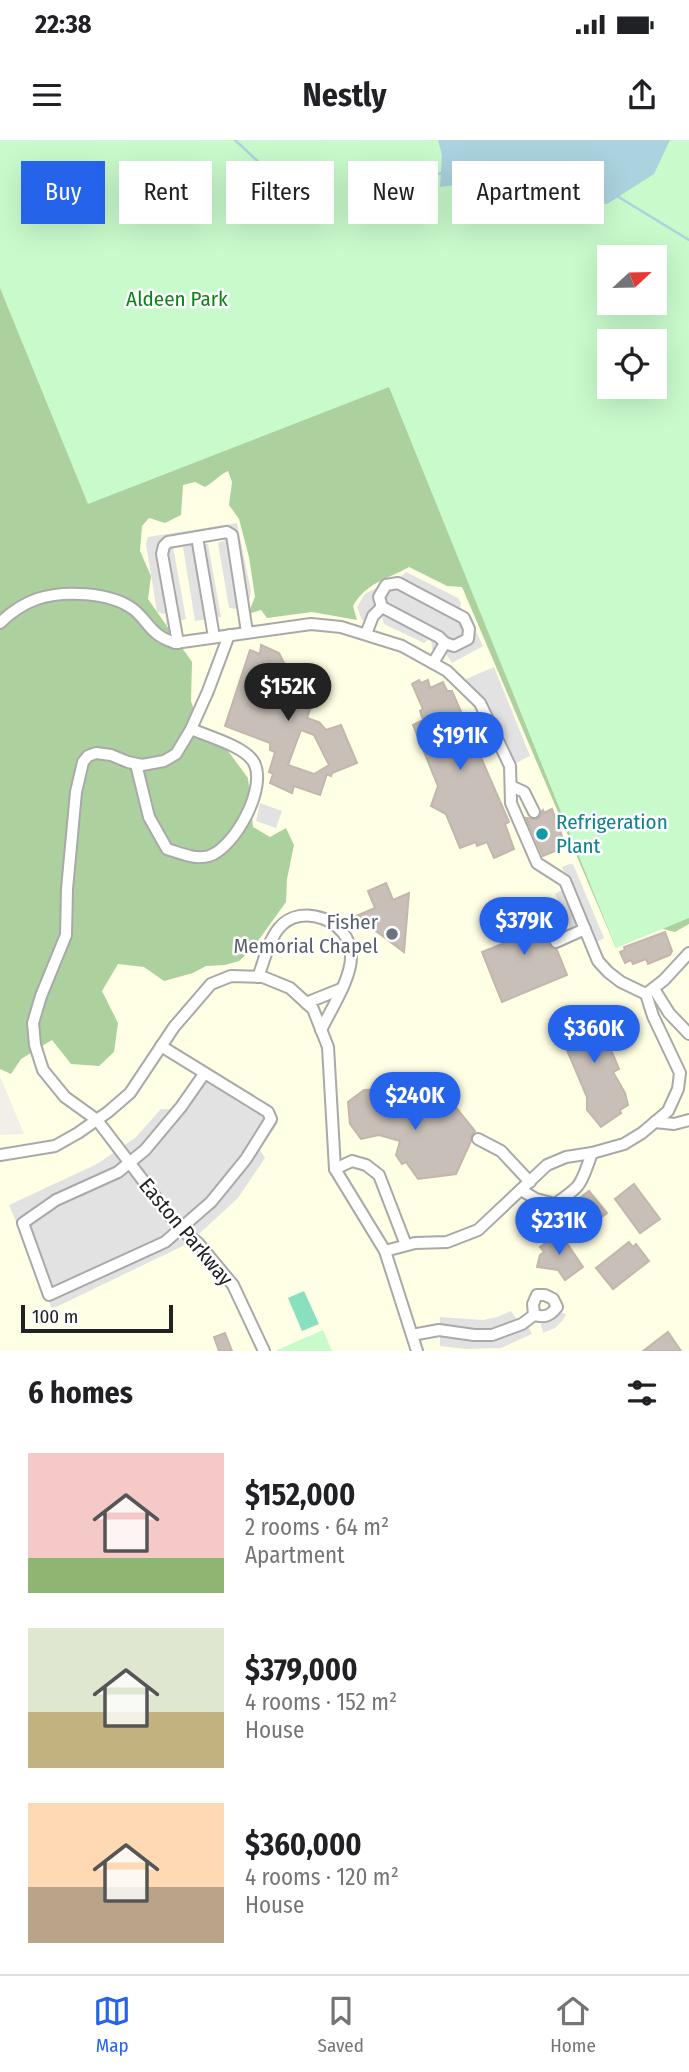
<!DOCTYPE html>
<html lang="en">
<head>
<meta charset="utf-8">
<style>
	:root { --surface:#fff; --page:#f2f2f2; --text:#202124; --muted:#757577; --line:#e0e0e0; --accent:#2563eb }
	body { margin:0; font-family:"Fira Sans Condensed",sans-serif; background:var(--page); color:var(--text); height:100vh; display:flex; flex-direction:column; font-size:26px; white-space:nowrap }
	* { box-sizing:border-box; margin:0 }
	p { font-size:23px; color:var(--muted) }
	.icon { flex:none; width:38px; height:38px; fill:none; stroke:currentColor; stroke-width:2; stroke-linecap:round; stroke-linejoin:round }
	.map { position:relative; height:1211px; overflow:hidden }
	.sheet { display:flex; flex-direction:column; background:var(--surface); flex:1 }
	.sheet>* { flex:none }
	.banner { position:absolute; left:21px; top:21px; width:648px; height:63px; display:flex; gap:14px }
	.needle { width:46px; rotate:68deg }
	.fabs { position:absolute; left:597px; top:105px; display:grid; gap:14px }
	.fabs a { display:grid; place-items:center; width:70px; height:70px; border-radius:0px; background:var(--surface); box-shadow:0 7px 28px #0002; font-size:35px }
	.scale { position:absolute; left:21px; bottom:18px; width:152px; box-sizing:border-box; padding-left:7px; border:4px solid #222; border-top:0; font-size:19px; line-height:24px; white-space:nowrap; color:#222; -webkit-text-stroke:5px #fff; paint-order:stroke }
	.price { position:absolute; translate:-50% -60px; padding:0 16px; border-radius:24px; background:var(--accent); color:#fff; font-size:23px; line-height:46px; filter:drop-shadow(0 2px 4px #0008) }
	.price::after { content:''; position:absolute; left:50%; top:42px; width:21px; height:16px; margin-left:-10px; background:inherit; clip-path:polygon(0 0,100% 0,50% 100%) }
	.price.active { background:#222; color:#fff }
	ul { padding:0; list-style:none }
	li { display:flex; align-items:center; gap:21px; height:175px; padding:0 28px }
	li span { display:grid; place-items:center; flex:none; width:196px; height:140px; border-radius:0px; color:#555 }
	li>.icon { margin-inline-start:auto }
	span .icon { width:84px; height:84px; fill:#fffc; stroke-width:1 }
	li b { font-size:30px }
	h2 { display:flex; justify-content:space-between; align-items:center; height:84px; padding:0 28px; font-size:30px }
	.pill { padding:0 24px; border-radius:0px; background:var(--surface); box-shadow:0 7px 28px #0002; font-size:24px; line-height:63px }
	.pill.active { background:var(--accent); color:#fff }
	.status { display:flex; justify-content:space-between; align-items:center; height:49px; padding:0 35px; background:var(--surface); direction:ltr }
	.status svg { height:19px; fill:currentColor }
	header { display:flex; justify-content:space-between; align-items:center; height:91px; padding:0 28px; background:var(--surface); font-size:32px; font-weight:700 }
	.tab-bar { display:flex; justify-content:space-around; align-items:center; height:98px; border-top:2px solid var(--line); background:var(--surface); font-size:19px; color:var(--muted) }
	.tab-bar a { display:grid; justify-items:center; gap:4px }
	.tab-bar .active { color:var(--accent) }
	.map>svg:first-child { display:block }
</style>
</head>
<body>
<div class="status"><b>22:38</b><svg viewBox="0 0 49 12"><path d="M0 12V9h3v3zM5 12V6h3v6zM10 12V3h3v9zM15 12V0h3v12zM26 1h20v11H26zM47 4h2v5h-2z"/></svg></div>
<header><svg class="icon" aria-label="menu" viewBox="0 0 24 24"><path d="M4 6h16M4 12h16M4 18h16"/></svg>Nestly<svg class="icon" aria-label="share" viewBox="0 0 24 24"><path d="M12 15V3M7 8l5-5 5 5M5 13v7h14v-7"/></svg></header>
<div class="map">
<svg width="689" height="1211" viewBox="0 0 689 1211">
	<rect width="100%" height="100%" fill="#f2efe9"/>
	<path fill="#ffffe5" d="M389,246L616,807L689,778V1211H0V995L24,994L0,936V403Z"/>
	<path fill="#add19e" fill-rule="evenodd" d="M0,0L609,117V163H654L689,142V784L675,792L647,785L623,799L616,808L462,447L447,446L409,427C386,440 367,442 353,466L357,480L312,472L267,478L261,470L248,474L255,457L249,417L239,379L229,365L232,342L228,331C219,335 214,342 205,347L195,342L183,345L181,375L165,383L149,378L142,386L140,411L151,436L148,459L192,522L191,561L200,587L228,611L248,638L253,687L270,697L286,688L294,705L287,739L286,762L253,808L239,821L225,825L206,826L193,833L164,841L144,827L118,824L102,851L118,883L114,912L99,926L71,924L52,900L21,919L11,934L0,929ZM609,201H654V247H609Z"/>
	<g fill="#c8facc" fill-rule="evenodd">
		<path d="M0,0H689V778L616,808L389,247L88,364L0,148ZM609,117H654V163H609ZM609,201H654V247H609Z"/>
		<path d="M323,1190L332,1211H275Z"/>
	</g>
	<path fill="#88e0be" d="M304,1151L319,1184L302,1191L288,1158Z"/>
	<g fill="#e2e2e2">
		<path d="M237,383L251,451L247,470L229,468L218,403L225,400V397L203,399L202,404H208L221,477L195,481L183,407L190,405V403L173,406L186,479L166,485L167,477L165,474L157,472L146,404L148,397Z"/>
		<path d="M406,432L458,458L461,463L460,467L473,485L483,506L452,523L446,514L432,509L431,498H430L424,503L384,484L382,476L371,481L362,480L357,467L365,454L376,448L396,442Z"/>
		<path d="M494,527L530,616L512,625L466,539Z"/>
		<path d="M260,663L282,671L276,688L256,681Z"/>
		<path d="M570,724H573L604,798L595,803L562,727Z"/>
		<path d="M562,750L578,788L571,791L555,754Z"/>
		<path d="M213,932L245,950L276,972L278,983L260,1010L265,1018L238,1058L189,1103L52,1169L9,1065L97,1024L135,998L161,969H171L174,966L195,935Z"/>
		<path d="M511,1171L519,1182L528,1186L532,1194L501,1208L466,1209L440,1206V1177L483,1180L497,1177Z"/>
		<path d="M558,1172L566,1174L563,1180L555,1188L543,1193L541,1184L551,1180Z"/>
	</g>
	<path fill="#aad3df" d="M438,0H670L654,34L607,64L564,55L525,51L497,39L440,47L442,15Z"/>
	<g fill="none" stroke-linecap="round" stroke-linejoin="round">
		<g stroke="#aad3df" stroke-width="2.5">
			<path d="M235,0L265,28L300,31"/>
			<path d="M426,35L444,33"/>
			<path d="M617,56L689,100"/>
		</g>
	</g>
	<g fill="#c7bfb8" stroke="#c4b6ab" stroke-width="2" fill-rule="evenodd">
		<path d="M261,505L279,513L284,523L299,532L321,540L307,578L319,582L326,590L341,585L357,623L332,633L331,636L327,634L320,655L294,646L292,653L270,643L273,634L269,632L275,612L270,610V603L225,586L250,510L260,514ZM301,590L314,595L329,625L314,634L288,625Z"/>
		<path d="M419,540L421,543L428,540L430,548L443,542L447,551H452L509,682L505,684L514,709L494,718L487,702L477,706L476,702L460,708L446,674L431,666L438,646L413,585L423,580L420,571L423,569L412,544Z"/>
		<path d="M552,669L563,699L557,702L560,709L543,716L526,678L537,679L541,676L542,671L543,670L544,673Z"/>
		<path d="M386,743L393,760L409,753L404,812L356,776L375,768L368,751Z"/>
		<path d="M540,768L551,796L548,801L549,805L552,809L557,810L567,835L502,862L482,812L507,802L506,791L508,790L505,783Z"/>
		<path d="M665,792L672,811L670,815L648,824L646,819L633,824L631,820L625,823L620,812L625,810L624,807Z"/>
		<path d="M595,871L619,929L613,932L625,953L628,965L620,970L621,973L601,987L587,970V957L555,882L575,873L577,878Z"/>
		<path d="M382,949L393,964L409,974L414,966L450,960L475,991L471,996V1001L456,1034L418,1039L406,1022L402,1024L396,1015L400,1001L379,995L361,999L350,984L348,962L364,950Z"/>
		<path d="M634,1044L660,1079L640,1093L615,1059Z"/>
		<path d="M589,1051L607,1073L581,1093L564,1070Z"/>
		<path d="M560,1093L583,1127L565,1140L558,1130L537,1127L540,1115L544,1112L540,1107Z"/>
		<path d="M629,1102L633,1107L636,1104L649,1121L613,1149L596,1128Z"/>
		<path d="M668,1192L681,1211H643Z"/>
		<path d="M225,1193L232,1211H219L214,1197Z"/>
	</g>
	<g fill="none" stroke-linecap="round" stroke-linejoin="round">
		<g stroke="#a9a9a9" stroke-width="14">
			<g id="minor">
				<path d="M197,397L214,497"/>
				<path d="M382,467L379,457L386,445L398,443L464,478L469,489L468,499L454,506L445,503"/>
				<path d="M0,483C10,473 23,464 37,459C63,450 110,452 133,469C143,476 149,489 160,496C164,499 170,501 175,503L311,484L341,487L402,506L447,531L480,563L510,626L511,663L537,723L565,741L598,821L608,832L621,842L646,854L653,876L680,933L678,949L668,971L642,993L624,1004L592,1013L566,1017L547,1025L478,1090L447,1102L415,1103L385,1111"/>
				<path d="M366,494L373,476L382,467L439,497L445,503L433,523"/>
				<path d="M229,495L208,551L191,589L176,614L164,621L142,625L128,622L111,615L96,613L88,616L83,622L76,652L67,749L66,795L41,856L33,883L35,905L43,930L65,957L97,980L180,1089L198,1103L233,1145L264,1211"/>
				<path d="M178,503L162,414L164,406L168,402L227,392L232,395L247,492"/>
				<path d="M136,624L149,677L167,709C180,713 195,720 209,716C235,708 269,645 253,621C243,606 207,596 191,589"/>
				<path d="M511,646L524,652L534,672"/>
				<path d="M556,802L585,789"/>
				<path d="M258,837C264,822 268,801 279,788C301,761 351,781 351,815C352,838 331,869 321,890"/>
				<path d="M654,849L669,873L689,894"/>
				<path d="M646,854L664,840L689,813"/>
				<path d="M306,863L341,849"/>
				<path d="M161,906L268,972L271,979L246,1019L211,1062L165,1102L49,1155L23,1083L56,1060L118,1032L145,1010L181,967L204,934"/>
				<path d="M655,982L674,984L689,980"/>
				<path d="M478,999L501,1011L530,1042"/>
				<path d="M0,1015L55,1006L78,993L108,972L130,953L174,887L211,844L231,836L263,837L290,848L313,869L328,907L335,1029L385,1111L417,1211"/>
				<path d="M335,1029L352,1021L366,1025L379,1035L406,1105"/>
				<path d="M521,1050L536,1059L555,1064C584,1044 580,1045 592,1013"/>
				<path d="M412,1195L439,1190L474,1195H492L522,1184L534,1175C545,1178 550,1176 557,1167L553,1159L545,1155H537L533,1164L534,1175"/>
			</g>
		</g>
		<use href="#minor" stroke="#fff" stroke-width="10"/>
	</g>
	<circle fill="#0f9aa8" stroke="#fff" stroke-width="2.5" cx="542" cy="694" r="7"/>
	<circle fill="#6b7280" stroke="#fff" stroke-width="2.5" cx="392" cy="794" r="7"/>
	<g text-anchor="middle" stroke-width="5" stroke-linejoin="round" paint-order="stroke">
		<g font-size="21" fill="#0c8416" stroke="#fff">
			<text x="177" y="166">Aldeen Park</text>
		</g>
		<g font-size="21" fill="#0d838f" stroke="#fff" text-anchor="start">
			<text x="556" y="689">Refrigeration<tspan x="556" dy="24">Plant</tspan></text>
		</g>
		<g font-size="21" fill="#5b616d" stroke="#fff" text-anchor="end">
			<text x="378" y="789">Fisher<tspan x="378" dy="24">Memorial Chapel</tspan></text>
		</g>
		<g font-size="21" fill="#222" stroke="#fff">
			<text transform="translate(186 1092) rotate(50)" y="7">Easton Parkway</text>
		</g>
	</g>
</svg>
<div class="fabs">
<a><svg class="needle" viewBox="-14 -14 28 28"><path d="M0-13l5 13h-10z" fill="#e53935"/><path d="M0 13l5-13h-10z" fill="#757577"/></svg></a>
<a><svg class="icon" aria-label="locate" viewBox="0 0 24 24"><circle cx="12" cy="12" r="6"/><path d="M12 2v4M12 18v4M2 12h4M18 12h4"/></svg></a>
</div>
<div class="scale">100 m</div>
<b class="price active" style="left:288px;top:583px">$152K</b>
<b class="price" style="left:460px;top:632px">$191K</b>
<b class="price" style="left:524px;top:817px">$379K</b>
<b class="price" style="left:594px;top:925px">$360K</b>
<b class="price" style="left:415px;top:992px">$240K</b>
<b class="price" style="left:559px;top:1117px">$231K</b>
<div class="banner">
<a class="pill active">Buy</a>
<a class="pill">Rent</a>
<a class="pill">Filters</a>
<a class="pill">New</a>
<a class="pill">Apartment</a>
</div>
</div>
<section class="sheet">
<h2>6 homes<svg class="icon" aria-label="filters" viewBox="0 0 24 24"><path d="M4 7h16M4 17h16"/><circle cx="9" cy="7" r="2"/><circle cx="15" cy="17" r="2"/></svg></h2>
<ul>
<li><span style="background:linear-gradient(#f6c9c9 75%,#8fb573 0)"><svg class="icon" aria-label="home" viewBox="0 0 24 24"><path d="M3 11l9-7 9 7M6 9v11h12V9"/></svg></span><div><b>$152,000</b><p>2 rooms · 64 m²</p><p>Apartment</p></div></li>
<li><span style="background:linear-gradient(#dfe7d0 60%,#c2b280 0)"><svg class="icon" aria-label="home" viewBox="0 0 24 24"><path d="M3 11l9-7 9 7M6 9v11h12V9"/></svg></span><div><b>$379,000</b><p>4 rooms · 152 m²</p><p>House</p></div></li>
<li><span style="background:linear-gradient(#ffd9b3 60%,#b9a48a 0)"><svg class="icon" aria-label="home" viewBox="0 0 24 24"><path d="M3 11l9-7 9 7M6 9v11h12V9"/></svg></span><div><b>$360,000</b><p>4 rooms · 120 m²</p><p>House</p></div></li>
</ul>
</section>
<nav class="tab-bar">
<a class="active"><svg class="icon" aria-label="map" viewBox="0 0 24 24"><path d="M3 6l6-2 6 2 6-2v14l-6 2-6-2-6 2zM9 4v14M15 6v14"/></svg>Map</a>
<a><svg class="icon" aria-label="saved" viewBox="0 0 24 24"><path d="M7 4h10v16l-5-4-5 4z"/></svg>Saved</a>
<a><svg class="icon" aria-label="home" viewBox="0 0 24 24"><path d="M3 11l9-7 9 7M6 9v11h12V9"/></svg>Home</a>
</nav>
</body>
</html>
